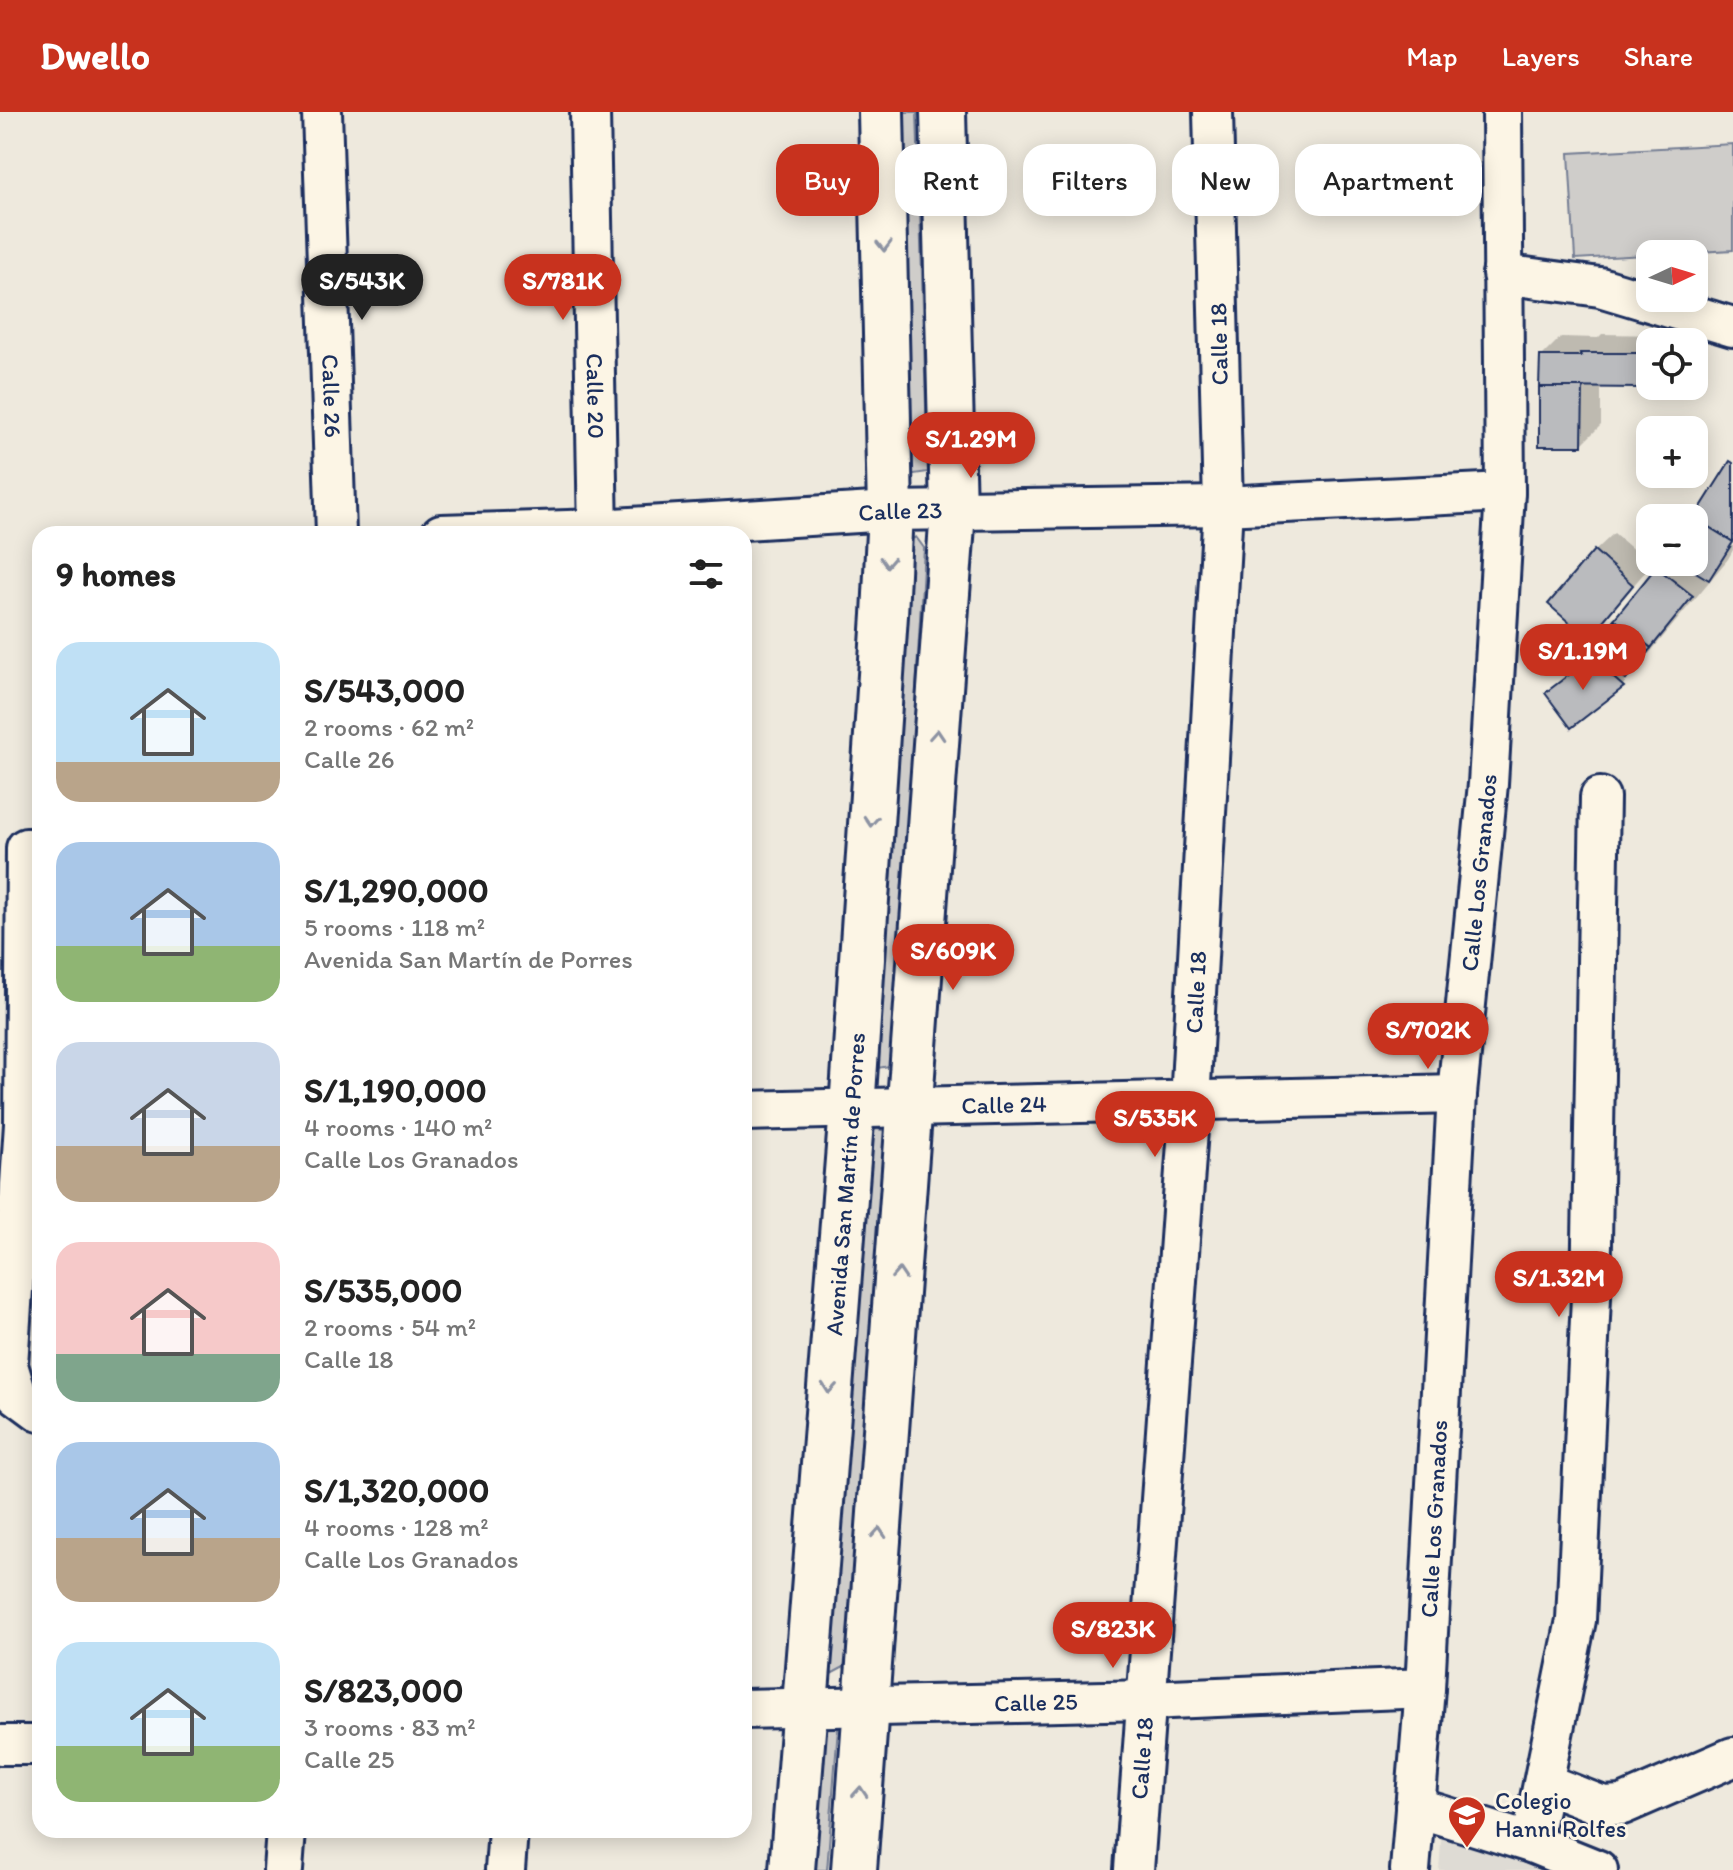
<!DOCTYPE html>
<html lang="en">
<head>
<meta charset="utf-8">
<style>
	:root { --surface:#fff; --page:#f2f2f2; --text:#222; --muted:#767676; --accent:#c8321e }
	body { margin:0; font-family:Itim,sans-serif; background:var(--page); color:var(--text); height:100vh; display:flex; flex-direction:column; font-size:30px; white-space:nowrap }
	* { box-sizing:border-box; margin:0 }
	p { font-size:26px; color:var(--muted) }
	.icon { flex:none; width:44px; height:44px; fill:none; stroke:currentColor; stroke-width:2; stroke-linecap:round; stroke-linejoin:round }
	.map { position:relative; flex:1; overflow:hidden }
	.panel { position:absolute; left:32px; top:414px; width:720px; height:1312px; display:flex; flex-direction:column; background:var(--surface); border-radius:24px; box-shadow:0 4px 20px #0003 }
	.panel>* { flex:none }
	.top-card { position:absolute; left:776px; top:32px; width:760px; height:72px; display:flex; gap:16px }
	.needle { width:52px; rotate:86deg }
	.tools { position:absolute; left:1636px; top:128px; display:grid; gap:16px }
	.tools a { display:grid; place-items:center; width:72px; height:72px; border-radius:16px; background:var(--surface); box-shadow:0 4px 20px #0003; font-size:40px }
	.price { position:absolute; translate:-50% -68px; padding:0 18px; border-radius:28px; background:var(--accent); color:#fff; font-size:26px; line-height:52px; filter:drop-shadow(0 2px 4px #0008) }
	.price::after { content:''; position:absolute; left:50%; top:48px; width:24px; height:18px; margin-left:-12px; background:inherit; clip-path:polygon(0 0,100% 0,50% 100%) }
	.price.current { background:#222; color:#fff }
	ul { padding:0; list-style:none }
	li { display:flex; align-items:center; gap:24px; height:200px; padding:0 24px }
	li span { display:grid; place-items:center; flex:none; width:224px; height:160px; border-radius:24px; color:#555 }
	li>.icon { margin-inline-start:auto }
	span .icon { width:96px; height:96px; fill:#fffc; stroke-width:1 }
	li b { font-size:34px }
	h2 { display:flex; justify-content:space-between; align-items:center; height:96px; padding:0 24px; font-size:34px }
	.chip { padding:0 28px; border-radius:24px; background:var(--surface); box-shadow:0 4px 20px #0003; font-size:28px; line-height:72px }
	.chip.current { background:var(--accent); color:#fff }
	header { display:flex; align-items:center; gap:48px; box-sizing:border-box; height:112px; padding:0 40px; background:var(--accent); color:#fff }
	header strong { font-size:38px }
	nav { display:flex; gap:44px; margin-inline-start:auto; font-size:28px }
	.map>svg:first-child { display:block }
</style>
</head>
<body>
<header>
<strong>Dwello</strong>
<nav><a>Map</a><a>Layers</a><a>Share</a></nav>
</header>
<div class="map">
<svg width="1733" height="1758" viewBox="0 0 1733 1758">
	<rect width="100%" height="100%" fill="#eee9dd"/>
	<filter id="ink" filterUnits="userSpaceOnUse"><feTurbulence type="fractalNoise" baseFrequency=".0125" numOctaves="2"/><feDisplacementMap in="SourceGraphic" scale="16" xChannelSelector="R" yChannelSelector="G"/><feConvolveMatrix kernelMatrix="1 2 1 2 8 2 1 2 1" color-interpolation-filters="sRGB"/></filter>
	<g filter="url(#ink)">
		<path fill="#dedbd4" d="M1442,1716L1547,1758H1439Z"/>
		<g fill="#cfcdca" stroke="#757e94" stroke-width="2">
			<path d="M897,0H917L928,360L907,363Z"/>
			<path d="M1733,32V138L1575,147L1569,41Z"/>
			<path d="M916,425L924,436L895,953L872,957L903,431Z"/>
			<path d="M877,1017L887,1019L846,1541L844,1555L831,1562L823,1556L865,1021Z"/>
			<path d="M819,1612L838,1616L827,1758H806Z"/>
		</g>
		<g fill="#0003">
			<path d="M1602,222L1661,223V230H1650V265L1641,274L1601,273V313L1582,332L1542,244L1561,225L1598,226Z"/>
			<path d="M1733,348V438L1728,447L1622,574L1548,582L1595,541L1592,538L1663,450H1694V411Z"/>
			<path d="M1614,421L1651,453L1606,505L1595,439Z"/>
		</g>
		<g fill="#babbbe" stroke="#1b2f5e" stroke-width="2">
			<path d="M1580,241H1643L1642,276L1539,275L1540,244H1581Z"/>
			<path d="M1539,275H1583L1582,334H1539Z"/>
			<path d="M1730,349L1733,351V430L1694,406Z"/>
			<path d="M1694,406L1733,430L1709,468L1679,450H1694Z"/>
			<path d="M1594,438L1633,473L1588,527L1548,492Z"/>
			<path d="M1656,455L1693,484L1651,536L1614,507Z"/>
			<path d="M1614,507L1651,536L1626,568L1589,538Z"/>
			<path d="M1591,546L1624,575L1571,616L1545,581Z"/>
		</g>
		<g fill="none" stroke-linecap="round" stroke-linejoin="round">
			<g stroke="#1b2f5e" stroke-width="44">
				<g id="minor">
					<path id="s1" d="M322,0L336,422"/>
					<path id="s2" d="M590,0L598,422"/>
					<path d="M1502,162L1600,175L1733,215"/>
					<path id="s3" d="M441,422L598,417L890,399L1223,394L1505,380"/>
					<path d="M40,736H26L24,1012L8,1253L17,1283L40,1300"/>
					<path id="s4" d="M744,999L1457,982"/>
					<path id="s5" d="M744,1597L1148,1588L1425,1576"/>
					<path d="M0,1633H40"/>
					<path d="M1544,1671L1603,1694L1622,1693L1733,1645"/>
					<path d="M1415,1695L1531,1731L1598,1758"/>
					<path d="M1531,1731L1576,1508L1591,1185L1600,685"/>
					<path d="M283,1758L286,1718"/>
					<path d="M505,1758L508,1718"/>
					<path id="s6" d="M1134,1758L1190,990L1223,394L1213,0"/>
					<path id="s7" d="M1410,1758L1425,1576L1457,982L1488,672L1505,380L1502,0"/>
				</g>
			</g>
			<g stroke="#1b2f5e" stroke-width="50">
				<g id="secondary">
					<path id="s8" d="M792,1758L852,997L885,503L890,399L881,0"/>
					<path d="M854,1758L953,399L943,0"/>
				</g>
			</g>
			<use href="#minor" stroke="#fcf5e5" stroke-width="38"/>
			<use href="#secondary" stroke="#fcf5e5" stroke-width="44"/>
		</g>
		<defs><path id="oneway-chevron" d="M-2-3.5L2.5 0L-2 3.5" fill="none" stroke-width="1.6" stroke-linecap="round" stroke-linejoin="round" transform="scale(2)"/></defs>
		<g stroke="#8c92a2">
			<use href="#oneway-chevron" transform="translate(884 134) rotate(89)"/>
			<use href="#oneway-chevron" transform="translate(887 450) rotate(93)"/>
			<use href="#oneway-chevron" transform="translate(937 623) rotate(-86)"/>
			<use href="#oneway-chevron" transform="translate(871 709) rotate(94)"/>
			<use href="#oneway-chevron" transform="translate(899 1162) rotate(-86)"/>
			<use href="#oneway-chevron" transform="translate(829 1276) rotate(95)"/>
			<use href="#oneway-chevron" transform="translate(879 1421) rotate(-86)"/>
			<use href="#oneway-chevron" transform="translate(860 1680) rotate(-86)"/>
		</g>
	</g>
	<defs>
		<g id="school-pin" transform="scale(2)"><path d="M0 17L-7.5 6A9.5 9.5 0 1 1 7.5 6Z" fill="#c8321e" stroke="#fcf5e5"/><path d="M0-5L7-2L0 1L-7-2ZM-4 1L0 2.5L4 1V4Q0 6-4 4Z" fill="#fff"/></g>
	</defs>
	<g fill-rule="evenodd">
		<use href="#school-pin" x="1467" y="1703"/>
	</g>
	<g text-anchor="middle" stroke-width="6" stroke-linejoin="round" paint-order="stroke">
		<g font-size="24" fill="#1b2f5e" stroke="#fcf5e5">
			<text transform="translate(1219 232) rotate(-91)" y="8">Calle 18</text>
			<text dy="8" stroke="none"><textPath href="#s1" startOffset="284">Calle 26</textPath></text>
			<text dy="8" stroke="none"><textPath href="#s2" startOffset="284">Calle 20</textPath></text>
			<text dy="8" stroke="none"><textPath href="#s3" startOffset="460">Calle 23</textPath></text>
			<text dy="8" stroke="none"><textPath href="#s7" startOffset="1000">Calle Los Granados</textPath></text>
			<text dy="8" stroke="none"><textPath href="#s6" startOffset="880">Calle 18</textPath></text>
			<text dy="8" stroke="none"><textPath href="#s4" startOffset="260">Calle 24</textPath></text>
			<text dy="8" stroke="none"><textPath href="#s8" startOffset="688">Avenida San Martín de Porres</textPath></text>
			<text dy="8" stroke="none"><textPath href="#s7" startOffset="352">Calle Los Granados</textPath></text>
			<text dy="8" stroke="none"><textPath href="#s5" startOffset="292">Calle 25</textPath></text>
			<text dy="8" stroke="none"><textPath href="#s6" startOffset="112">Calle 18</textPath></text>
		</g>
		<g font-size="24" fill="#1b2f5e" stroke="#fcf5e5" text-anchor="start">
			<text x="1495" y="1697">Colegio<tspan x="1495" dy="28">Hanni Rolfes</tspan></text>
		</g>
	</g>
</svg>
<div class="tools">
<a><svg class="needle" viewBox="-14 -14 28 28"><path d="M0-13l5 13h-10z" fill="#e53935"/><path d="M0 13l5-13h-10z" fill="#767676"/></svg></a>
<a><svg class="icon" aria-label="locate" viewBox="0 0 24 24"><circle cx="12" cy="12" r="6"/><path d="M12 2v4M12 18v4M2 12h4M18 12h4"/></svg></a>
<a>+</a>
<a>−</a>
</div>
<b class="price current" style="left:362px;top:210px">S/543K</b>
<b class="price" style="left:563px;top:210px">S/781K</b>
<b class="price" style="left:971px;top:368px">S/1.29M</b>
<b class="price" style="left:1583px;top:580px">S/1.19M</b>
<b class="price" style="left:953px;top:880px">S/609K</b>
<b class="price" style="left:1428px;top:959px">S/702K</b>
<b class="price" style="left:1155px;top:1047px">S/535K</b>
<b class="price" style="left:1559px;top:1207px">S/1.32M</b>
<b class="price" style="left:1113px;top:1558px">S/823K</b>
<div class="top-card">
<a class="chip current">Buy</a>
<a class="chip">Rent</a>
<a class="chip">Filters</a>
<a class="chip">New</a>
<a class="chip">Apartment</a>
</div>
<section class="panel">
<h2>9 homes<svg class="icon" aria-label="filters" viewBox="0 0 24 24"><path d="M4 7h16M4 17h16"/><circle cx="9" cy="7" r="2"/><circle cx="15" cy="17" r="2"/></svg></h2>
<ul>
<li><span style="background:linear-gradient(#bfe0f5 75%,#b9a48a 0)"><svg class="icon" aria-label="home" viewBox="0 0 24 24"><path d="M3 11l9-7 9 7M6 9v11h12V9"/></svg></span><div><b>S/543,000</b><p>2 rooms · 62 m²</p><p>Calle 26</p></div></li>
<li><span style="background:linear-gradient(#a9c7e8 65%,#8fb573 0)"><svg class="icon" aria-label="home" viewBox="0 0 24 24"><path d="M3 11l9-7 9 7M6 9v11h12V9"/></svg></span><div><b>S/1,290,000</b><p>5 rooms · 118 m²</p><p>Avenida San Martín de Porres</p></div></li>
<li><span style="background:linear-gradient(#c9d6e8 65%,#b9a48a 0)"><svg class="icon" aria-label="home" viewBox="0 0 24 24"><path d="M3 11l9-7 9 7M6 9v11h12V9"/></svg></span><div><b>S/1,190,000</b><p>4 rooms · 140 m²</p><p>Calle Los Granados</p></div></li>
<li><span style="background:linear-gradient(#f6c9c9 70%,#7fa58c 0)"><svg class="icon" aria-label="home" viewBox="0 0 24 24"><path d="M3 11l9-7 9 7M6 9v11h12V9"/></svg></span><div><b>S/535,000</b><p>2 rooms · 54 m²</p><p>Calle 18</p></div></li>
<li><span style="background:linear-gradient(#a9c7e8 60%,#b9a48a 0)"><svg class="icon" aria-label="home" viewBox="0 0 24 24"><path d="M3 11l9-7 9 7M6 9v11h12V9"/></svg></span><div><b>S/1,320,000</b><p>4 rooms · 128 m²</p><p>Calle Los Granados</p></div></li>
<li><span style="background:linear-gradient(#bfe0f5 65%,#8fb573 0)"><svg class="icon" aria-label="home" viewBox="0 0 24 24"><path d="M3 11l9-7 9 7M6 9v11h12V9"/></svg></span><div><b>S/823,000</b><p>3 rooms · 83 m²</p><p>Calle 25</p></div></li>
</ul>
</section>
</div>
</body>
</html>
